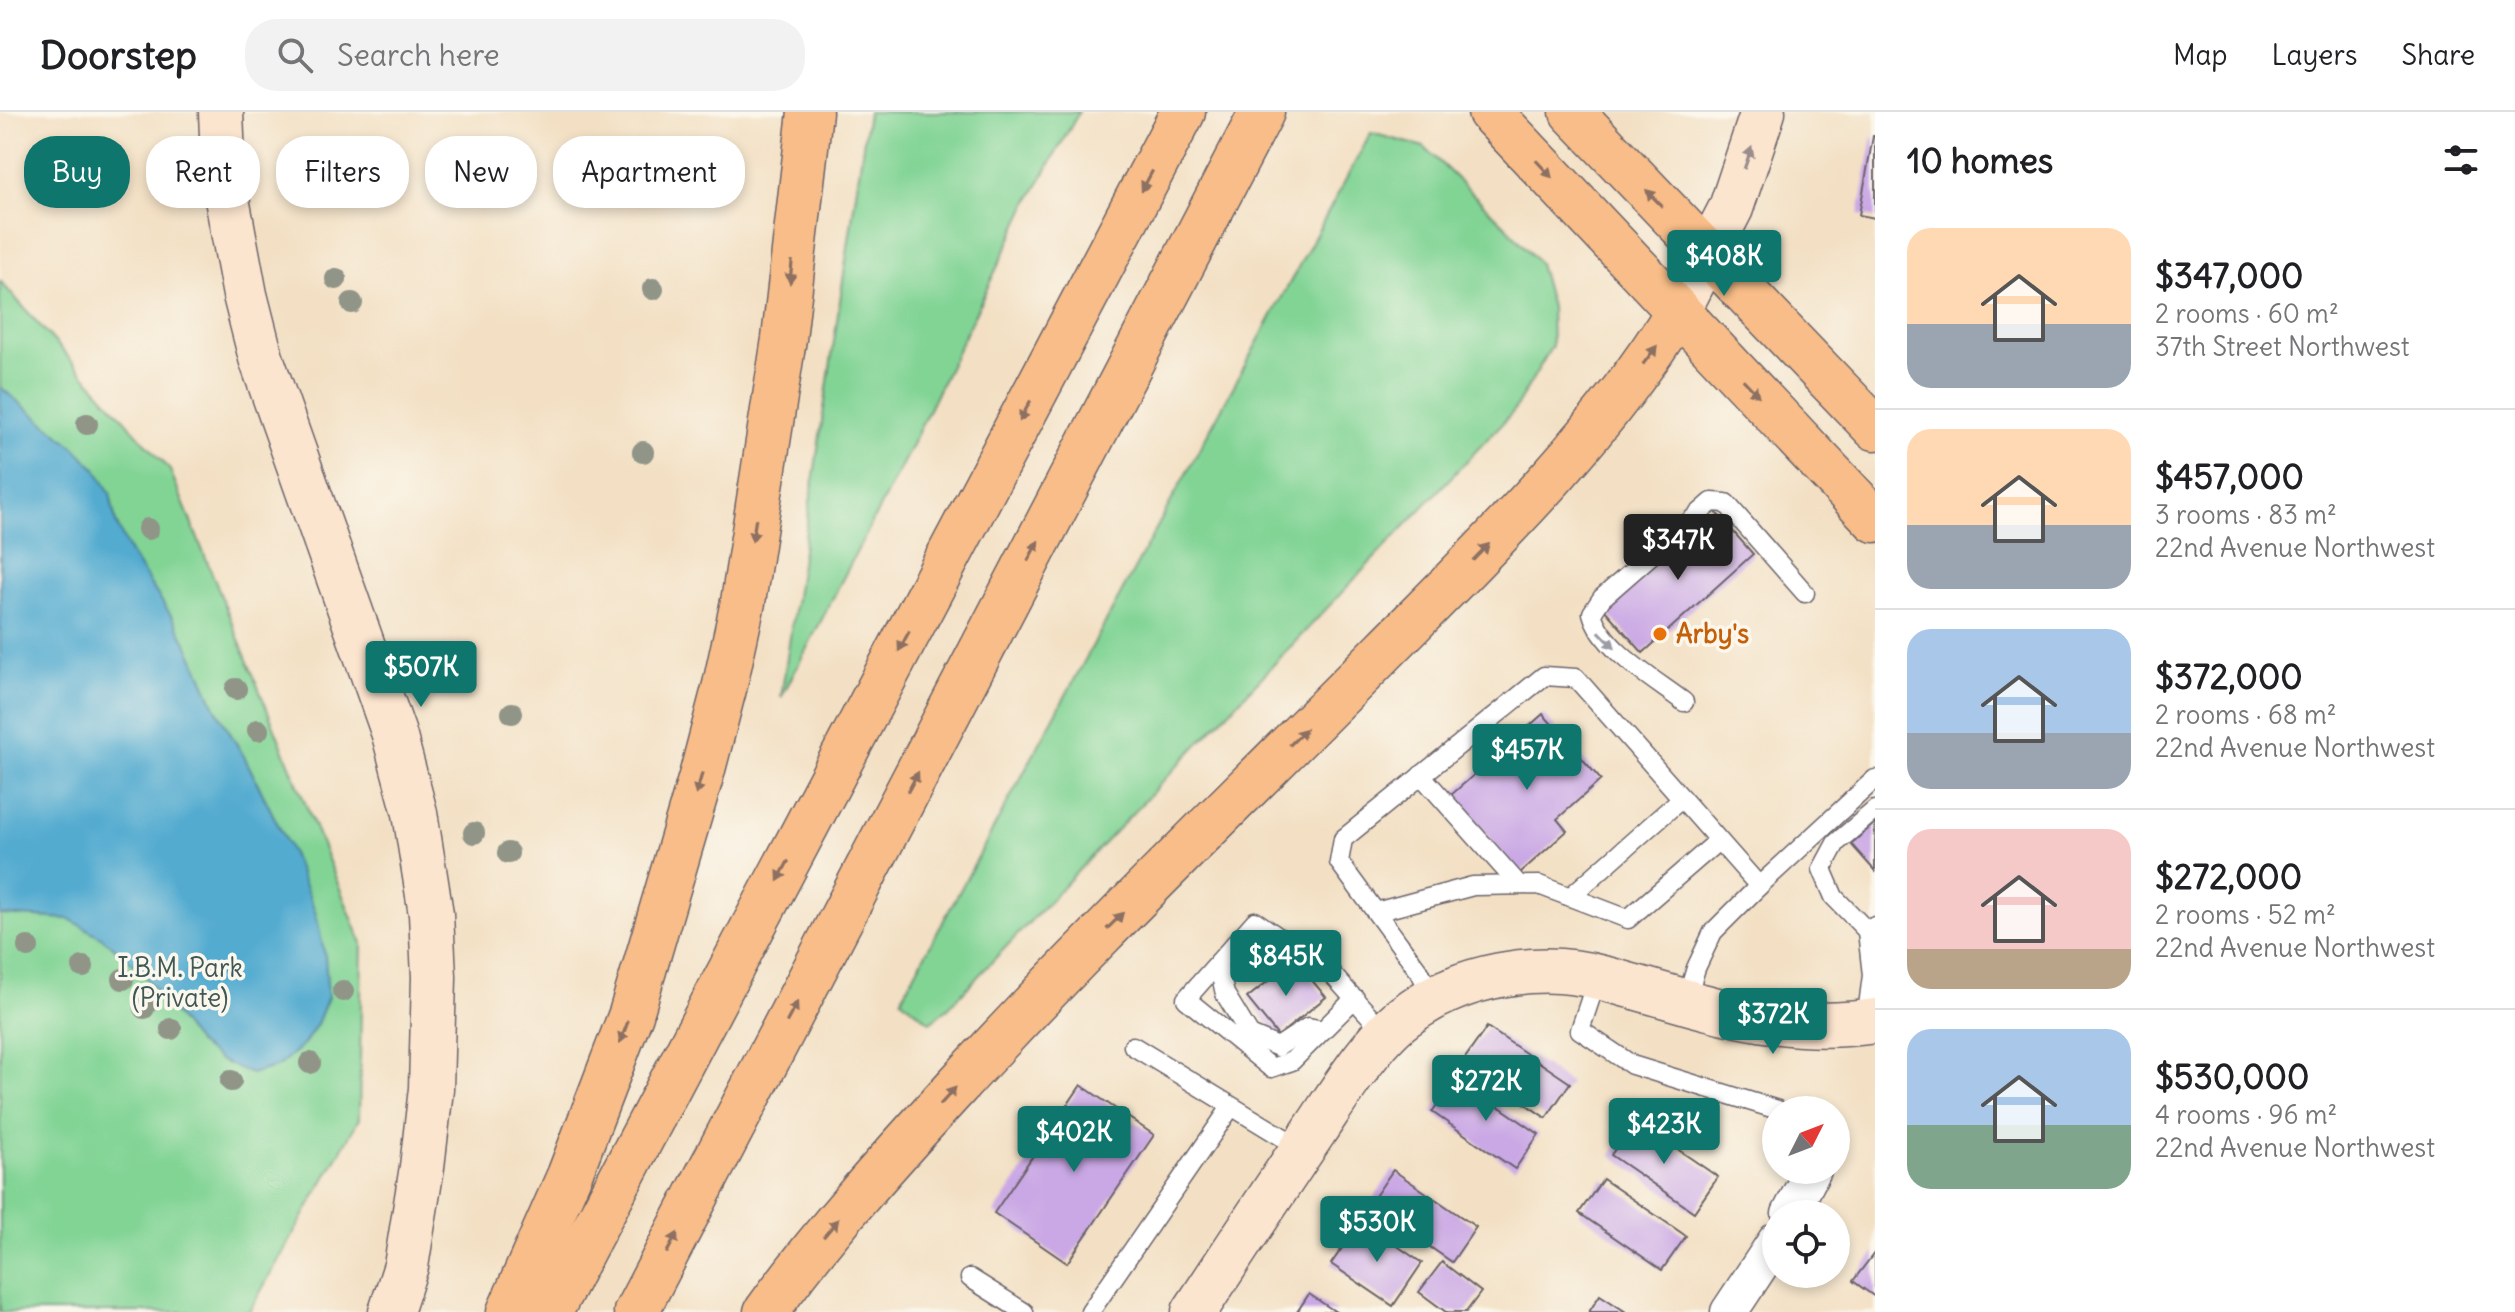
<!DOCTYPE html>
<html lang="en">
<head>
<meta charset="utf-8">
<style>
	:root { --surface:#fff; --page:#f2f2f2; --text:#202124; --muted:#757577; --line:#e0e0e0; --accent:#0f766e }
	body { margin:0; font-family:Delius,sans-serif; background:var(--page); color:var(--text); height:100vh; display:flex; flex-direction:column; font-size:30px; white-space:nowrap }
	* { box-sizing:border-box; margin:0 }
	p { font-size:26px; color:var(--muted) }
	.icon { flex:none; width:44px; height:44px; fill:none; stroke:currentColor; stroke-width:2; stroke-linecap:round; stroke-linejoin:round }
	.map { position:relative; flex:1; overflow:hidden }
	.drawer { display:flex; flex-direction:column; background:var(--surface); width:640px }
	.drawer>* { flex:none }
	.hud { position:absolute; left:24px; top:24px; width:760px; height:72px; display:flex; gap:16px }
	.needle { width:52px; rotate:48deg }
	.buttons { position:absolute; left:1762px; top:984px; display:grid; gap:16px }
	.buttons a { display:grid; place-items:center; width:88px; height:88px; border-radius:50%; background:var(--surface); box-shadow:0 4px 12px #0003; font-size:40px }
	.price { position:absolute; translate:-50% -68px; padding:0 18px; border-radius:8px; background:var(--accent); color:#fff; font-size:26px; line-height:52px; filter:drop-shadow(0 2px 4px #0008) }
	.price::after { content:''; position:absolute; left:50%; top:48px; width:24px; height:18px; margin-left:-12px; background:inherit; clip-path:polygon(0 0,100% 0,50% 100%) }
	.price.selected { background:#222; color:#fff }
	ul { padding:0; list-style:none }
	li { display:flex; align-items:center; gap:24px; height:200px; padding:0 32px }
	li+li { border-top:2px solid var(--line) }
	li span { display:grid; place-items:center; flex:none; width:224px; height:160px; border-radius:24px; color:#555 }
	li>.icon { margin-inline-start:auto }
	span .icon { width:96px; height:96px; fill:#fffc; stroke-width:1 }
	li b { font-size:34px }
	h2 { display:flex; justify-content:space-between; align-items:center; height:96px; padding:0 32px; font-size:34px }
	.pill { padding:0 28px; border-radius:32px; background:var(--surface); box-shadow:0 4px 12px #0003; font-size:28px; line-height:72px }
	.pill.selected { background:var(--accent); color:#fff }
	header { display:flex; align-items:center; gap:48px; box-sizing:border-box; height:112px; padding:0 40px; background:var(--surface); border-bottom:2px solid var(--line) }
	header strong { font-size:38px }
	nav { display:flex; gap:44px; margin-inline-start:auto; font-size:28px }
	.search { width:560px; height:72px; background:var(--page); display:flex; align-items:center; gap:20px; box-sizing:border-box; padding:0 28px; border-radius:32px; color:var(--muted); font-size:30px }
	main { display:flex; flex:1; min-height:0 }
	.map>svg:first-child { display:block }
</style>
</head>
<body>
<header>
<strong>Doorstep</strong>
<div class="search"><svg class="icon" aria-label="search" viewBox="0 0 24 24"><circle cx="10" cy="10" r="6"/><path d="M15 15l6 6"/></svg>Search here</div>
<nav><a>Map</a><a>Layers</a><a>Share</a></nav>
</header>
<main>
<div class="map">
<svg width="1875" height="1200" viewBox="0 0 1875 1200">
	<rect width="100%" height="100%" fill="#fbf7ec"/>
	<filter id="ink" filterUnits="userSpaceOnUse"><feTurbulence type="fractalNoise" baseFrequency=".0125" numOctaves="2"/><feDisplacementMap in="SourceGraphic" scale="16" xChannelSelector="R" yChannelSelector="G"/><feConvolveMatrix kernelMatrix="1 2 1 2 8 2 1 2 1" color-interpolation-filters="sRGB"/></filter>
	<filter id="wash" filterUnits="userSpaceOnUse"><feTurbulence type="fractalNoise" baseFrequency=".006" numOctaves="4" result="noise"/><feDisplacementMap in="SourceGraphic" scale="32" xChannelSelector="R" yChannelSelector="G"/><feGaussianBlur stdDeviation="1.8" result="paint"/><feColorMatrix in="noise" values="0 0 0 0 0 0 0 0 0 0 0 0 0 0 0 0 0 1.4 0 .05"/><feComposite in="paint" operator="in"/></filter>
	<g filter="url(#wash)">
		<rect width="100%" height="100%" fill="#f3e0c4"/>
		<g fill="#82d495" stroke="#527b68" stroke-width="2">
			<path d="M868,0H1079L1028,91L910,337L781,586Z"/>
			<path d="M1371,21L1424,35L1507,115L1539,151L1551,195L1552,234L1513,300L948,896L930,910L901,887Z"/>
			<path d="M0,169L170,358L362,831L359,1007L249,1200H0Z"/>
		</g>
		<path fill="#52abd0" stroke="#3a6686" stroke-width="2" d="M0,275L72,333L96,357L110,381L116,411L130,441L176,511L191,540L216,597L245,646L291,739L316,802L325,844L328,885L317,912L304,932L278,954L251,962L221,949L198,932L138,856L101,825L69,807L0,803Z"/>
		<g id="blocks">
			<g fill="#caa8e5">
				<path d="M1873,24H1875V106L1859,103Z"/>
				<path d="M1714,398L1753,442L1643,541L1604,497Z"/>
				<path d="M1543,602L1601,668L1557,707L1567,719L1520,761L1451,683Z"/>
				<path d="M1875,711V759L1851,732Z"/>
				<path d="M1295,848L1326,885L1278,924L1247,886Z"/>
				<path d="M1487,915L1570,971L1546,1006L1463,949Z"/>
				<path d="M1456,965L1539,1022L1515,1057L1432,1000Z"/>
				<path d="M1081,973L1154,1023L1067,1151L994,1101Z"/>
				<path d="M1635,1008L1718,1065L1694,1100L1611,1043Z"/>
				<path d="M1393,1058L1476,1115L1452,1150L1369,1093Z"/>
				<path d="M1603,1067L1686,1124L1662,1158L1579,1101Z"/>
				<path d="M1361,1109L1422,1151L1393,1194L1331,1152Z"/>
				<path d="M1875,1140V1185L1853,1169Z"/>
				<path d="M1442,1150L1481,1180L1466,1200H1446L1419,1180Z"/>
				<path d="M1309,1182L1336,1200H1297Z"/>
				<path d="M1600,1183L1626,1200H1589Z"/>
			</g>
		</g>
	</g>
	<g filter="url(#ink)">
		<use href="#blocks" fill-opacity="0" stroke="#6b646b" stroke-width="2"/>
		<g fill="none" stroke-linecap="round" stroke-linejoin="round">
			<g stroke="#6b646b" stroke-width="21">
				<g id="lane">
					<path d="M1684,590C1654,567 1602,538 1592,501L1602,486L1712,390L1726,391L1805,481"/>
					<path d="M1421,663L1519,773"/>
					<path d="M1570,785L1681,687"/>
					<path d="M1376,800L1473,774L1539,773L1628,807L1718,729"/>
					<path d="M1867,819L1834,785L1822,757L1836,731L1875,698"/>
					<path d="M1218,851L1225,882L1250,923L1278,935L1308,915L1323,918"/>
					<path d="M1598,864L1580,918L1632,953L1778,998"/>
					<path d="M1434,885L1419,859L1339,750L1343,727L1544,564L1576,566L1759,774"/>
					<path d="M1355,886L1292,949L1271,956L1186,887L1255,809L1330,860L1386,922"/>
					<path d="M1686,889L1696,856L1713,820L1759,774L1875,667"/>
					<path d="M1866,910L1872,863L1867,819L1875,814"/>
					<path d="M1133,934L1302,1037"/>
					<path d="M970,1166L1024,1200"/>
					<path d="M1090,1200L1231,995"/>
				</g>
			</g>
			<g stroke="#6b646b" stroke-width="39">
				<g id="street">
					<path d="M1790,1102L1813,1058"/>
					<path d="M1729,1200L1776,1129"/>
				</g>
			</g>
			<g stroke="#6b646b" stroke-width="47">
				<g id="secondary">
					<path d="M221,0L224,71L245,183L261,246L394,622L415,701L431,802L434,865L431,977L422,1055L406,1154L391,1200"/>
					<path d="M1678,199L1731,96L1763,0"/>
					<path d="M1194,1200C1234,1139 1274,1079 1315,1018C1338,984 1372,928 1405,904C1458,864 1537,848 1602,866C1698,891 1773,924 1875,909"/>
				</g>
			</g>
			<g stroke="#6b646b" stroke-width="47">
				<g id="primary">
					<path d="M1490,0L1875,408"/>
					<path d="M1572,0L1875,316"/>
				</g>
			</g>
			<g stroke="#6b646b" stroke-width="47">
				<g id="highway">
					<path d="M509,1200L569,1064L631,902L702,661L725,573L743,490L784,227L810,0"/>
					<path d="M550,1200L1183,0"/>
					<path d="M636,1200L1262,0"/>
					<path d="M766,1200C823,1121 889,1048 955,976C1093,825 1241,684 1385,538C1489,433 1600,326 1678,199"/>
				</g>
			</g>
			<use href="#lane" stroke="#fff" stroke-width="18"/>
			<use href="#street" stroke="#fff" stroke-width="36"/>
			<use href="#secondary" stroke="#fce5cf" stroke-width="44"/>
			<use href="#primary" stroke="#f8bd88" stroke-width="44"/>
			<use href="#highway" stroke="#f8bd88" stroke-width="44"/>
		</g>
		<g fill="#909588">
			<circle cx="336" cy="167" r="11"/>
			<circle cx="653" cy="177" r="11"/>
			<circle cx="352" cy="191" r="11"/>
			<circle cx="87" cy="312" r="11"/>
			<circle cx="643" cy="340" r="11"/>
			<circle cx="148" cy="417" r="11"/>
			<circle cx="466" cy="548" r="11"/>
			<circle cx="236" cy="577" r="11"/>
			<circle cx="512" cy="601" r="11"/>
			<circle cx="258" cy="618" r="11"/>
			<circle cx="474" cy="721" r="11"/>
			<circle cx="508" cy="741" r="11"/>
			<circle cx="28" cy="835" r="11"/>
			<circle cx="83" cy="855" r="11"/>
			<circle cx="123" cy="867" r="11"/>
			<circle cx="343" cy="879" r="11"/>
			<circle cx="144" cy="896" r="11"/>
			<circle cx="171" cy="917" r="11"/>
			<circle cx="310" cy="951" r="11"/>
			<circle cx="231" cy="969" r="11"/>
		</g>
		<defs><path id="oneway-solid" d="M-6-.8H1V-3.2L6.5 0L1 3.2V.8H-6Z" transform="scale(2)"/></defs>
		<use fill="#9a8d8c" href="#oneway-solid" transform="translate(1748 46) rotate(-71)"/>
		<g fill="#8d7062">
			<use href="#oneway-solid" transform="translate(1544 57) rotate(47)"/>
			<use href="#oneway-solid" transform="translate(1147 69) rotate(118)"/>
			<use href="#oneway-solid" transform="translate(1654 86) rotate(-134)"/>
			<use href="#oneway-solid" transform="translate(791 160) rotate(96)"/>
			<use href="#oneway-solid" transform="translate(1650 243) rotate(-53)"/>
			<use href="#oneway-solid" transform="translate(1751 276) rotate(47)"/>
			<use href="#oneway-solid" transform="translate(1025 299) rotate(118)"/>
			<use href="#oneway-solid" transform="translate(754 418) rotate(99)"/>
			<use href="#oneway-solid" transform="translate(1033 439) rotate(-62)"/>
			<use href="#oneway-solid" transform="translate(1481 440) rotate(-46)"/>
			<use href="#oneway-solid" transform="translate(904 529) rotate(118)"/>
			<use href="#oneway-solid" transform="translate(1298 625) rotate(-45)"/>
			<use href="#oneway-solid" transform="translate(913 670) rotate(-62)"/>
			<use href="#oneway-solid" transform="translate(699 672) rotate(106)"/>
			<use href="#oneway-solid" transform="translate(783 759) rotate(118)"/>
			<use href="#oneway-solid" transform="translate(1115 809) rotate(-45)"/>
			<use href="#oneway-solid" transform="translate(792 900) rotate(-62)"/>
			<use href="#oneway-solid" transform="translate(624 920) rotate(111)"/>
			<use href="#oneway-solid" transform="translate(948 984) rotate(-48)"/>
			<use href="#oneway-solid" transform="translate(831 1116) rotate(-50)"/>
			<use href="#oneway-solid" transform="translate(672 1131) rotate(-62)"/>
		</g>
		<use fill="#9c9ca7" href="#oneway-solid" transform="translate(1607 528) rotate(47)"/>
	</g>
	<circle fill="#e8710a" stroke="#fbf7ec" stroke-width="3" cx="1660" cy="522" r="8"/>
	<g text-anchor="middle" stroke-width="7" stroke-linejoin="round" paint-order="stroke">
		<g font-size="26" font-weight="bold" fill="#c56008" stroke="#fbf7ec" text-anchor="start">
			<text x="1676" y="531">Arby's</text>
		</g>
		<g font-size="26" fill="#3f5756" stroke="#fbf7ec">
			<text x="180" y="865">I.B.M. Park<tspan x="180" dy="30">(Private)</tspan></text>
		</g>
	</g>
</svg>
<div class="buttons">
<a><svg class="needle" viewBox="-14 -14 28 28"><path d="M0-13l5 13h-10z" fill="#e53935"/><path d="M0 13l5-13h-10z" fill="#757577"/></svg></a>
<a><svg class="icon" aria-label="locate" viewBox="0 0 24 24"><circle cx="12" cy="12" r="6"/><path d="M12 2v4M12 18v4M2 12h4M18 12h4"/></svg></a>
</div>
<b class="price" style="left:1724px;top:186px">$408K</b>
<b class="price selected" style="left:1678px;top:470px">$347K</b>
<b class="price" style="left:421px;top:597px">$507K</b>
<b class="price" style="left:1527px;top:680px">$457K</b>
<b class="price" style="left:1286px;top:886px">$845K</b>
<b class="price" style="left:1773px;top:944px">$372K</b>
<b class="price" style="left:1486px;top:1011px">$272K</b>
<b class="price" style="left:1664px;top:1054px">$423K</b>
<b class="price" style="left:1074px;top:1062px">$402K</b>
<b class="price" style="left:1377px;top:1152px">$530K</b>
<div class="hud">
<a class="pill selected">Buy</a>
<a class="pill">Rent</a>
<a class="pill">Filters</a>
<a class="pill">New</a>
<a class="pill">Apartment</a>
</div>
</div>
<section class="drawer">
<h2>10 homes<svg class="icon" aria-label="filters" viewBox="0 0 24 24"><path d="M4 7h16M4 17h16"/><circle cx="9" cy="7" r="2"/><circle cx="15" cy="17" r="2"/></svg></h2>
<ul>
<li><span style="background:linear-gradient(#ffd9b3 60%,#9aa5b1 0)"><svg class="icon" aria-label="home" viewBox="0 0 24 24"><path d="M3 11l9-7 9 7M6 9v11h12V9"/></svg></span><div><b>$347,000</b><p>2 rooms · 60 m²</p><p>37th Street Northwest</p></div></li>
<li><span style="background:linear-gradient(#ffd9b3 60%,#9aa5b1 0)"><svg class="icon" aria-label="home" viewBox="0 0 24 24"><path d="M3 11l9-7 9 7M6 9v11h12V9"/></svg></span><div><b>$457,000</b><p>3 rooms · 83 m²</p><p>22nd Avenue Northwest</p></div></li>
<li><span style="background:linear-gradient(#a9c7e8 65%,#9aa5b1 0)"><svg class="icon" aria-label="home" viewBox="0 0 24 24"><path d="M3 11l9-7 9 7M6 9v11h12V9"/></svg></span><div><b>$372,000</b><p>2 rooms · 68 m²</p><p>22nd Avenue Northwest</p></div></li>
<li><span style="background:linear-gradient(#f6c9c9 75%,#b9a48a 0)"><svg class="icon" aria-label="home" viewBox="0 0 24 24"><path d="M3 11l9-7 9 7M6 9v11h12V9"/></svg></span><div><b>$272,000</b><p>2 rooms · 52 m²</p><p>22nd Avenue Northwest</p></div></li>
<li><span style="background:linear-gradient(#a9c7e8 60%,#7fa58c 0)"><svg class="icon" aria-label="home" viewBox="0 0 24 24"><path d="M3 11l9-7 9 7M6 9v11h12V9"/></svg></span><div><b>$530,000</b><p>4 rooms · 96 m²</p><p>22nd Avenue Northwest</p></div></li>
</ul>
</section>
</main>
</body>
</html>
